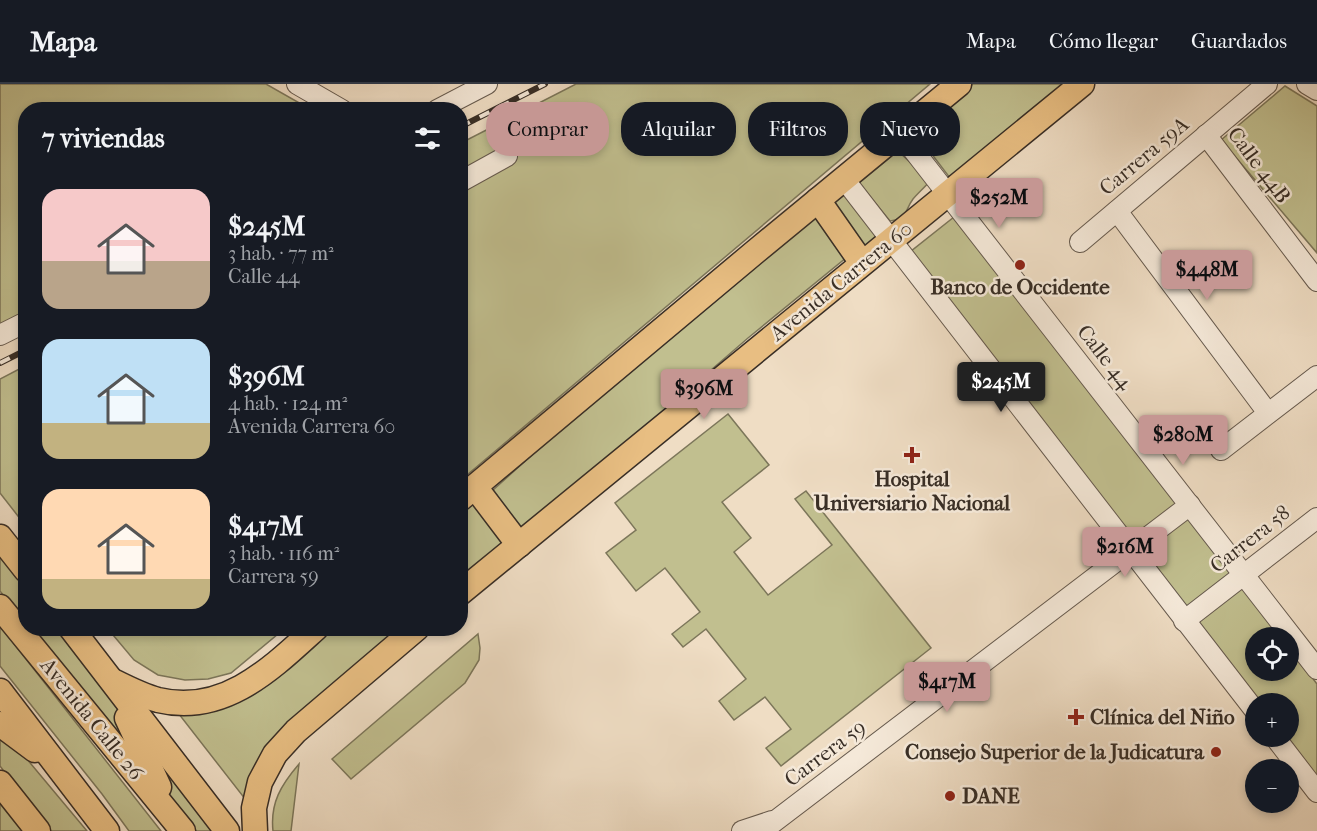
<!DOCTYPE html>
<html lang="es">
<head>
<meta charset="utf-8">
<style>
	:root { --surface:#171b24; --page:#242831; --text:#f1f3f6; --muted:#9ea1a6; --line:#363941; --accent:#c59692 }
	body { margin:0; font-family:"IM FELL French Canon",serif; background:var(--page); color:var(--text); height:100vh; display:flex; flex-direction:column; font-size:22px; white-space:nowrap }
	* { box-sizing:border-box; margin:0 }
	p { font-size:20px; color:var(--muted) }
	.icon { flex:none; width:33px; height:33px; fill:none; stroke:currentColor; stroke-width:2; stroke-linecap:round; stroke-linejoin:round }
	.map { position:relative; flex:1; overflow:hidden }
	.sheet { position:absolute; left:18px; top:18px; width:450px; height:534px; display:flex; flex-direction:column; background:var(--surface); border-radius:24px; box-shadow:0 3px 9px #0003 }
	.sheet>* { flex:none }
	.banner { position:absolute; left:486px; top:18px; width:570px; height:54px; display:flex; gap:12px }
	.fabs { position:absolute; left:1245px; top:543px; display:grid; gap:12px }
	.fabs a { display:grid; place-items:center; width:54px; height:54px; border-radius:50%; background:var(--surface); box-shadow:0 3px 9px #0003; font-size:30px }
	.price { position:absolute; translate:-50% -51px; padding:0 14px; border-radius:6px; background:var(--accent); color:#111; font-size:20px; line-height:39px; filter:drop-shadow(0 2px 3px #0008) }
	.price::after { content:''; position:absolute; left:50%; top:36px; width:18px; height:14px; margin-left:-9px; background:inherit; clip-path:polygon(0 0,100% 0,50% 100%) }
	.price.selected { background:#222; color:#fff }
	ul { padding:0; list-style:none }
	li { display:flex; align-items:center; gap:18px; height:150px; padding:0 24px }
	li span { display:grid; place-items:center; flex:none; width:168px; height:120px; border-radius:18px; color:#555 }
	li>.icon { margin-inline-start:auto }
	span .icon { width:72px; height:72px; fill:#fffc; stroke-width:1 }
	li b { font-size:26px }
	h2 { display:flex; justify-content:space-between; align-items:center; height:72px; padding:0 24px; font-size:26px }
	.chip { padding:0 21px; border-radius:24px; background:var(--surface); box-shadow:0 3px 9px #0003; font-size:21px; line-height:54px }
	.chip.selected { background:var(--accent); color:#111 }
	header { display:flex; align-items:center; gap:36px; box-sizing:border-box; height:84px; padding:0 30px; background:var(--surface); border-bottom:2px solid var(--line) }
	header strong { font-size:28px }
	nav { display:flex; gap:33px; margin-inline-start:auto; font-size:21px }
	.map>svg:first-child { display:block }
</style>
</head>
<body>
<header>
<strong>Mapa</strong>
<nav><a>Mapa</a><a>Cómo llegar</a><a>Guardados</a></nav>
</header>
<div class="map">
<svg width="1317" height="747" viewBox="0 0 1317 747">
	<rect width="100%" height="100%" fill="#efddc4"/>
	<filter id="stains"><feTurbulence type="fractalNoise" baseFrequency=".00333" numOctaves="4"/><feColorMatrix values="0 0 0 0 .2 0 0 0 0 .09 0 0 0 0 .02 0 0 0 .5 -.17"/></filter>
	<radialGradient id="worn" r=".72"><stop offset=".6" stop-color="#630" stop-opacity="0"/><stop offset="1" stop-color="#630" stop-opacity=".3"/></radialGradient>
	<g fill="#c1bf8f" stroke="#7c765a" stroke-width="1.5">
		<path d="M0,0H266L310,25L26,26L25,227L0,241Z"/>
		<path d="M576,0H930L461,396V59Z"/>
		<path d="M973,0H1069L953,98L915,48Z"/>
		<path d="M1285,2L1317,22V169L1221,56Z"/>
		<path d="M898,67L930,97C925,103 918,109 913,115C904,127 909,134 890,137L859,99Z"/>
		<path d="M844,110L878,154L864,165L831,121Z"/>
		<path d="M820,129L852,169L748,254L524,448L492,407L583,325Z"/>
		<path d="M954,133L1281,553L1256,554V586H1288L1289,563L1317,600V696L1283,653L1288,652V620L1258,619L910,168Z"/>
		<path d="M25,282V441L0,409V295Z"/>
		<path d="M728,330L769,381L722,418L751,454L734,468L768,511L832,461L795,415L806,407L931,564L781,682L766,664L791,645L765,613L734,636L719,617L746,595L706,545L683,563L672,550L700,528L665,484L636,507L606,469L636,446L615,419Z"/>
		<path d="M474,418L506,457L461,500V428Z"/>
		<path d="M0,468L25,500V539L0,507Z"/>
		<path d="M0,542L161,747H129L102,710L0,582Z"/>
		<path d="M30,545H61L107,606L127,642L140,681Z"/>
		<path d="M108,545H284L231,589L208,595L185,596L158,591L134,576Z"/>
		<path d="M325,545H406L295,639L249,720L175,625Z"/>
		<path d="M478,550L480,564L479,576L465,599L351,695L332,675Z"/>
		<path d="M0,651L21,668L87,747H49L0,682Z"/>
		<path d="M149,661L215,747H196L169,713Z"/>
		<path d="M299,680L291,747H273C270,719 281,701 299,680Z"/>
		<path d="M0,713L27,747H0Z"/>
	</g>
	<g fill="none" stroke-linecap="round" stroke-linejoin="round">
		<g stroke="#665a4e" stroke-width="22">
			<g id="minor">
				<path d="M297,0L342,26"/>
				<path d="M1307,0L1317,6"/>
				<path d="M437,26L487,0"/>
				<path d="M900,49L1317,585"/>
				<path d="M1206,51L1317,197"/>
				<path d="M844,95L1256,628"/>
				<path d="M460,98L507,72"/>
				<path d="M1117,127L1268,329"/>
				<path d="M1080,158L1267,0"/>
				<path d="M0,251L26,238"/>
				<path d="M1221,366L1317,292"/>
				<path d="M1184,537L1317,434"/>
				<path d="M1274,652L1317,708"/>
				<path d="M742,747L772,737"/>
				<path d="M762,747L1190,421"/>
			</g>
		</g>
		<g stroke="#382e26" stroke-width="27">
			<g id="major">
				<path d="M818,116L862,179"/>
				<path d="M475,403L519,461"/>
				<path d="M460,415L755,168L959,0"/>
				<path d="M0,453L26,486"/>
				<path d="M460,509L1082,0"/>
				<path d="M0,523L183,747"/>
				<path d="M71,544L227,747"/>
				<path d="M115,598C129,605 143,612 158,616C224,632 272,584 316,544"/>
				<path d="M0,607L107,747"/>
				<path d="M127,634L159,703"/>
				<path d="M0,640L35,666"/>
				<path d="M0,699L38,747"/>
				<path d="M255,747L254,724L260,698L275,670L296,647L417,544"/>
			</g>
		</g>
		<use href="#minor" stroke="#f5e9d9" stroke-width="20"/>
		<use href="#major" stroke="#e8be82" stroke-width="24"/>
		<g stroke="#382e26" stroke-width="6">
			<g id="rail">
				<path d="M460,43L545,0"/>
				<path d="M0,279L26,266"/>
			</g>
		</g>
		<use href="#rail" stroke="#f5e9d9" stroke-width="4" stroke-dasharray="11" stroke-linecap="butt"/>
	</g>
	<g fill="#8f2418" stroke="#f5e9d9" stroke-width="2">
		<circle cx="1020" cy="181" r="6"/>
		<path d="M909 362h6v6h6v6h-6v6h-6v-6h-6v-6h6z"/>
		<path d="M1073 624h6v6h6v6h-6v6h-6v-6h-6v-6h6z"/>
		<circle cx="1216" cy="668" r="6"/>
		<circle cx="950" cy="712" r="6"/>
	</g>
	<g text-anchor="middle" stroke-width="5" stroke-linejoin="round" paint-order="stroke">
		<g font-size="21" fill="#382e26" stroke="#f5e9d9">
			<text transform="translate(1144 72) rotate(-40)" y="7">Carrera 59A</text>
			<text transform="translate(1259 81) rotate(53)" y="7">Calle 44B</text>
			<text transform="translate(841 197) rotate(-39)" y="7">Avenida Carrera 60</text>
			<text transform="translate(1105 273) rotate(52)" y="7">Calle 44</text>
			<text transform="translate(1250 455) rotate(-38)" y="7">Carrera 58</text>
			<text transform="translate(92 635) rotate(51)" y="7">Avenida Calle 26</text>
			<text transform="translate(825 669) rotate(-37)" y="7">Carrera 59</text>
		</g>
		<g font-size="21" font-weight="bold" fill="#382e26" stroke="#f5e9d9">
			<text x="1020" y="210">Banco de Occidente</text>
			<text x="912" y="402">Hospital<tspan x="912" dy="24">Universiario Nacional</tspan></text>
			<text x="1090" y="640" text-anchor="start">Clínica del Niño</text>
			<text x="1204" y="675" text-anchor="end">Consejo Superior de la Judicatura</text>
			<text x="962" y="719" text-anchor="start">DANE</text>
		</g>
	</g>
	<rect width="100%" height="100%" filter="url(#stains)"/>
	<rect width="100%" height="100%" fill="url(#worn)"/>
</svg>
<div class="fabs">
<a><svg class="icon" aria-label="locate" viewBox="0 0 24 24"><circle cx="12" cy="12" r="6"/><path d="M12 2v4M12 18v4M2 12h4M18 12h4"/></svg></a>
<a>+</a>
<a>−</a>
</div>
<b class="price" style="left:999px;top:145px">$252M</b>
<b class="price" style="left:1207px;top:217px">$448M</b>
<b class="price selected" style="left:1001px;top:329px">$245M</b>
<b class="price" style="left:704px;top:336px">$396M</b>
<b class="price" style="left:1183px;top:382px">$280M</b>
<b class="price" style="left:1125px;top:494px">$216M</b>
<b class="price" style="left:947px;top:629px">$417M</b>
<div class="banner">
<a class="chip selected">Comprar</a>
<a class="chip">Alquilar</a>
<a class="chip">Filtros</a>
<a class="chip">Nuevo</a>
</div>
<section class="sheet">
<h2>7 viviendas<svg class="icon" aria-label="filters" viewBox="0 0 24 24"><path d="M4 7h16M4 17h16"/><circle cx="9" cy="7" r="2"/><circle cx="15" cy="17" r="2"/></svg></h2>
<ul>
<li><span style="background:linear-gradient(#f6c9c9 60%,#b9a48a 0)"><svg class="icon" aria-label="home" viewBox="0 0 24 24"><path d="M3 11l9-7 9 7M6 9v11h12V9"/></svg></span><div><b>$245M</b><p>3 hab. · 77 m²</p><p>Calle 44</p></div></li>
<li><span style="background:linear-gradient(#bfe0f5 70%,#c2b280 0)"><svg class="icon" aria-label="home" viewBox="0 0 24 24"><path d="M3 11l9-7 9 7M6 9v11h12V9"/></svg></span><div><b>$396M</b><p>4 hab. · 124 m²</p><p>Avenida Carrera 60</p></div></li>
<li><span style="background:linear-gradient(#ffd9b3 75%,#c2b280 0)"><svg class="icon" aria-label="home" viewBox="0 0 24 24"><path d="M3 11l9-7 9 7M6 9v11h12V9"/></svg></span><div><b>$417M</b><p>3 hab. · 116 m²</p><p>Carrera 59</p></div></li>
</ul>
</section>
</div>
</body>
</html>
